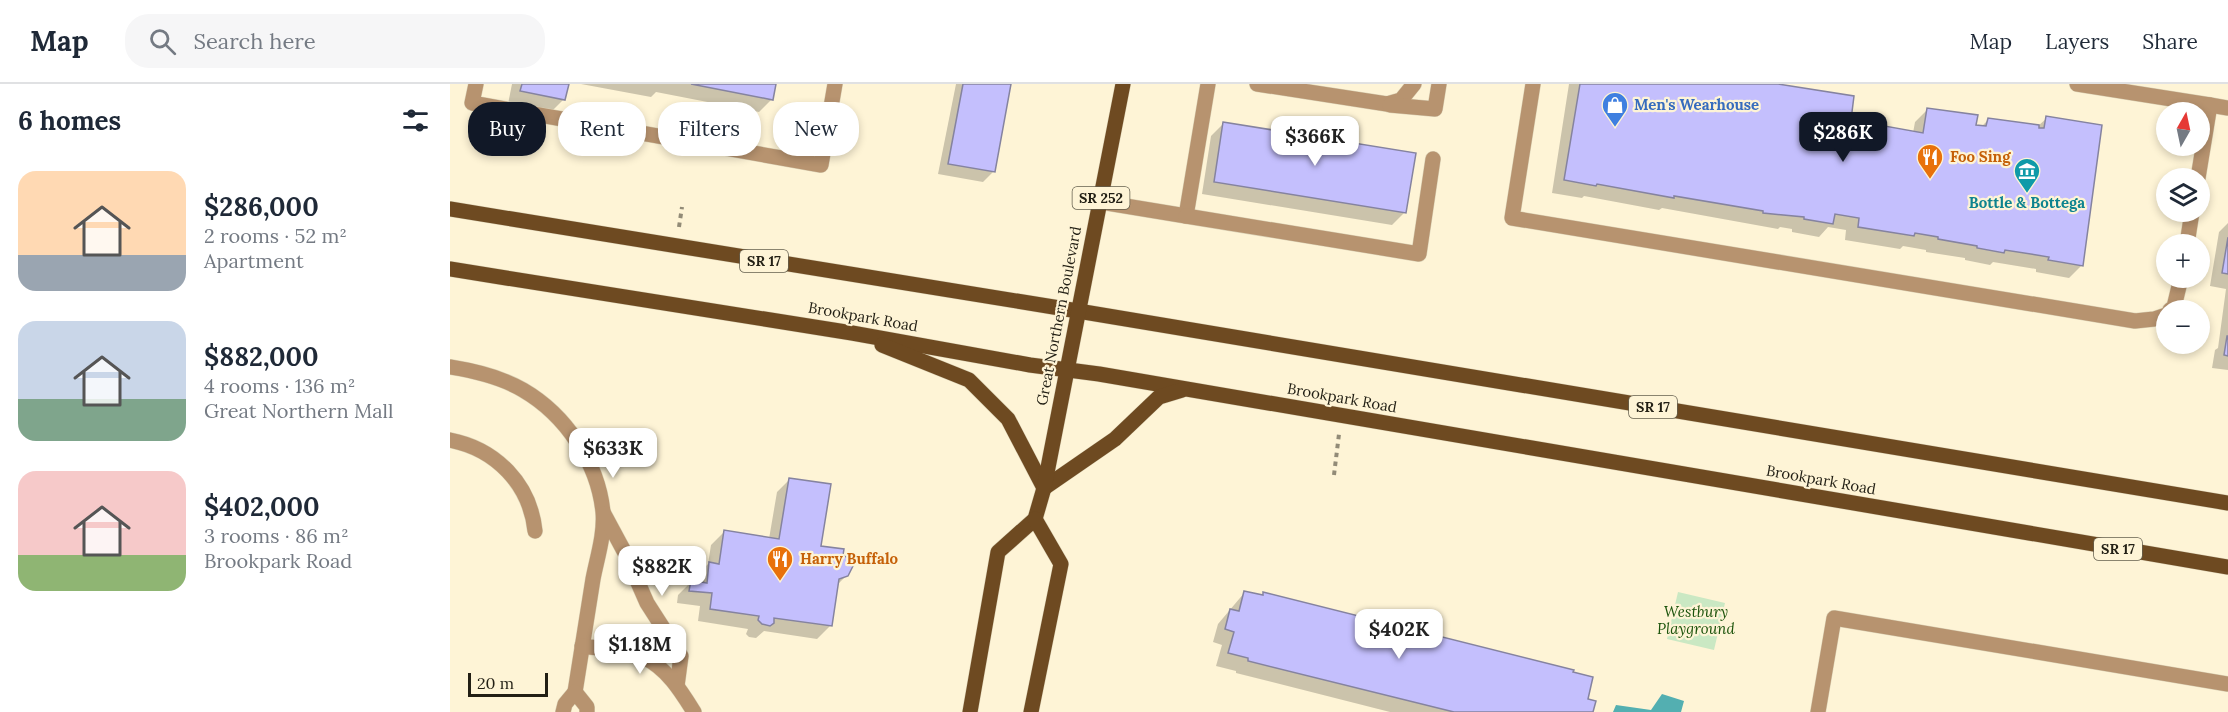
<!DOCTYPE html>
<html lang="en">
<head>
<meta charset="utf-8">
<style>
	:root { --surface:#fff; --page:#f6f6f7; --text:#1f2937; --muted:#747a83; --line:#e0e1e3; --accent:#111827 }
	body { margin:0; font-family:Lora,serif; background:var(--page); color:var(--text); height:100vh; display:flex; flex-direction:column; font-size:22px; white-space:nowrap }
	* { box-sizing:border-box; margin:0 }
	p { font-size:20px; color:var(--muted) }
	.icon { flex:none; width:33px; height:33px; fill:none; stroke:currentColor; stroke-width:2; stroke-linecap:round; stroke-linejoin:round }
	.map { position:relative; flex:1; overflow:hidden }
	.panel { display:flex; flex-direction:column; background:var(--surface); width:450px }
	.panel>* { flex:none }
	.guide { position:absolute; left:18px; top:18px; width:570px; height:54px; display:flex; gap:12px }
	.needle { width:39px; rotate:9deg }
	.tools { position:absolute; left:1706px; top:18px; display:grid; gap:12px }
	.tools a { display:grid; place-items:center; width:54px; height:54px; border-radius:50%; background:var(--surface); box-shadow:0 3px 9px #0003; font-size:30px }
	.scale { position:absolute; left:18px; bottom:15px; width:80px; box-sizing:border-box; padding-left:6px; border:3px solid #221f14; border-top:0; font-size:16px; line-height:21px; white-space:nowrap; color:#221f14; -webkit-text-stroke:4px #fef4d6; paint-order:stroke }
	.price { position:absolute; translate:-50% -51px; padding:0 14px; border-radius:12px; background:#fff; color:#222; font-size:20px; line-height:39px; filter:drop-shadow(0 2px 3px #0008) }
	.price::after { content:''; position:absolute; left:50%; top:36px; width:18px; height:14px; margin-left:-9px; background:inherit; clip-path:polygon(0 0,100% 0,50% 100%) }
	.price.active { background:var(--accent); color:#fff }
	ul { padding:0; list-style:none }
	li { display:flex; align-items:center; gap:18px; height:150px; padding:0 18px }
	li span { display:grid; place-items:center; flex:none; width:168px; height:120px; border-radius:18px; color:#555 }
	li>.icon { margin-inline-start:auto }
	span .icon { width:72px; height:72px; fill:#fffc; stroke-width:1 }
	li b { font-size:26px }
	h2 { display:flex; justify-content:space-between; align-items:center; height:72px; padding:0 18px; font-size:26px }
	.pill { padding:0 21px; border-radius:24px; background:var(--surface); box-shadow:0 3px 9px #0003; font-size:21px; line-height:54px }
	.pill.active { background:var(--accent); color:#fff }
	header { display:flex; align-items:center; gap:36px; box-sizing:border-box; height:84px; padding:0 30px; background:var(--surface); border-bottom:2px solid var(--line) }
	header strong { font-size:28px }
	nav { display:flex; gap:33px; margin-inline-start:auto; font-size:21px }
	.search { width:420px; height:54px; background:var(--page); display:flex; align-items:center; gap:15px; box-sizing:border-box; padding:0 21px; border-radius:24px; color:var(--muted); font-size:22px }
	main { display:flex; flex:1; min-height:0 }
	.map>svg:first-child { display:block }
</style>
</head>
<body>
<header>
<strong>Map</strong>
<div class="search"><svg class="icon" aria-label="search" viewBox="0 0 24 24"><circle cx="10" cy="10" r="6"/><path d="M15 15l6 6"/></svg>Search here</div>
<nav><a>Map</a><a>Layers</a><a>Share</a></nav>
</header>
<main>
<section class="panel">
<h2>6 homes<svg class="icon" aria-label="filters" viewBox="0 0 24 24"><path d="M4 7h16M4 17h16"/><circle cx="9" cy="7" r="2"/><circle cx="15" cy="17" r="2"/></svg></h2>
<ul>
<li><span style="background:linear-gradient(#ffd9b3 70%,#9aa5b1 0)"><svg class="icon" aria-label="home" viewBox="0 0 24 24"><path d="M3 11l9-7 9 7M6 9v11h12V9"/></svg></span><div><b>$286,000</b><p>2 rooms · 52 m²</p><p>Apartment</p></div></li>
<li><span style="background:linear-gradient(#c9d6e8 65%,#7fa58c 0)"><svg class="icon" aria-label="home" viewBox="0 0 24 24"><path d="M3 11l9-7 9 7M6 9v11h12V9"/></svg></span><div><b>$882,000</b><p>4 rooms · 136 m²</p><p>Great Northern Mall</p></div></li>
<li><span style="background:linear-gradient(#f6c9c9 70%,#8fb573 0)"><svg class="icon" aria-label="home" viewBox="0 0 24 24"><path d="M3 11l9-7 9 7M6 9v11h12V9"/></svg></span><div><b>$402,000</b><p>3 rooms · 86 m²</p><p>Brookpark Road</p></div></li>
</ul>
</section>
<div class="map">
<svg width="1778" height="628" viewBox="0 0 1778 628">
	<rect width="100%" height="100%" fill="#fef4d6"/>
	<path fill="#cae8c3" d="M1228,508L1275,519L1264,566L1217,555Z"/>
	<path fill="#53afb1" d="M1212,610L1234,617L1231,628H1163L1166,621L1201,626Z"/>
	<g fill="#0003">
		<path d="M62,0H117L114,15L101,28L58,20Z"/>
		<path d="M131,0H324L322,15L309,28L206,8L201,13Z"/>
		<path d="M506,0H560L543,88L533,98L488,90Z"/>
		<path d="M1119,0H1324L1399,37L1463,49L1465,38L1478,25L1531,43L1538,36L1588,42L1597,34L1632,181L1619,194L1586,188V185L1543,178L1540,181L1515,176V174L1476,168V166L1453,162L1450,165L1395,156L1396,146L1378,143L1369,153L1342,148V145L1330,143L1328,145L1212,124L1209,126L1134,112L1132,114L1102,109Z"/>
		<path d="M774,39L955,128L942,141L752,110L761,52Z"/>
		<path d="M1778,139V286L1762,284L1765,266L1768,264L1776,205L1760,202L1769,148Z"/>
		<path d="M340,395L370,463L397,491L386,502L380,542L367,555L314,547L306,554L299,553L296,550L298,545L248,537L250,522L227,519L228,511L241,498L246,499V492L258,480L261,461L274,448L319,455L327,408Z"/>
		<path d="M795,508L812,512L814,510L1136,616L1142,628H940L786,589V587L766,582L772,561L763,558L768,540Z"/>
	</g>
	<g fill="#c4bffd" stroke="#85839f" stroke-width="1.5">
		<path d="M72,0H119L115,16L70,7Z"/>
		<path d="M241,0H326L323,16Z"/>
		<path d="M513,0H561L545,88L498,80Z"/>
		<path d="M1130,0H1328L1404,12L1401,36L1473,49L1477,24L1528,31L1526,41L1536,42L1538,34L1589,41V44H1594L1596,32L1652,41L1633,182L1598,176L1599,173L1555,166L1554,169L1527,164V162L1488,155V153L1465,149L1464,152L1408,143L1409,134L1385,130L1383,140L1354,135V133L1313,129V127L1224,112V114L1147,100L1146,102L1114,96Z"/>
		<path d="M773,38L966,69L956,129L764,98Z"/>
		<path d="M1778,153V190L1772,189Z"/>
		<path d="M1777,252H1778V272L1774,271Z"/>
		<path d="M339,394L381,400L371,462L394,465L393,471L400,475L403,482L398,492L389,495L382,542L324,534V539L320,542L312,540L308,536L309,532L260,525L262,509L239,507L241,496L257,499L259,478L269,480L274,446L329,455Z"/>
		<path d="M794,507L813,511V508L1124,586L1123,588L1143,593L1138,615L1146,617L1143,628H1004L798,577V574L778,569L784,548L775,545L780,525L789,527Z"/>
	</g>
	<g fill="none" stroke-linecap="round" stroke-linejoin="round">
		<g stroke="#dbd2b7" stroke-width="16">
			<g id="service">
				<path d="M26,0L22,19L371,81L385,0"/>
				<path d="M807,0L937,20L951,16L964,0"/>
				<path d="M1083,0L1062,134L1685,237L1704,235L1716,231"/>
				<path d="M1627,0L1760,21L1748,94"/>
				<path d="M940,21L985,25L989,0"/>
				<path d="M1760,21L1778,24"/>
				<path d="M651,118L736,132L758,0"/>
				<path d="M736,132L969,170L983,75"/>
				<path d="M1737,160L1742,128"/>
				<path d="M1720,226L1724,223L1731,194"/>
				<path d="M0,356C46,365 80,400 85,447"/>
				<path d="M1368,628L1384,534L1778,600"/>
			</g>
		</g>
		<g stroke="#dbd2b7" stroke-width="16">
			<g id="minor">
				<path d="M0,283C25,287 51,293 73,306C116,331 148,379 153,428C155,450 147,474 143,495C137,533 131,570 125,608"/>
				<path d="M154,430L175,469L197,519L231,572L227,602"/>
				<path d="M132,562C151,565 176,565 193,573C217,584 231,607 244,628"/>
				<path d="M113,628L115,620L125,608L137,623V628"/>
			</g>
		</g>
		<g stroke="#dbd2b7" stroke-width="16">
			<g id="primary">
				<path d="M0,125L628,227L1778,419"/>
				<path d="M0,185L402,249L580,281L649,290L1778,483"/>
				<path d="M432,261L519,296L558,335L594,404"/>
				<path d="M594,404L665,355L709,313L732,306"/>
				<path d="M520,628L548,468L585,435L594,404L673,0"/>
				<path d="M581,628L611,480L585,435"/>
			</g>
		</g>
		<g stroke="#928b77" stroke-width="4" stroke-dasharray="4.5 4.5" stroke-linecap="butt">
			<path d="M229,143L232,123"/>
			<path d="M884,391L889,350"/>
		</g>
		<use href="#service" stroke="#b7936f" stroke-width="15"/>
		<use href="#minor" stroke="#b7936f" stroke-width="15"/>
		<use href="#primary" stroke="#6e4a21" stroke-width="15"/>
	</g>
	<defs>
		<g id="shop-pin" transform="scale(1.35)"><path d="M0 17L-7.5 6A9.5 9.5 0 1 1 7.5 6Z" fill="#3f7fe0" stroke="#fef4d6"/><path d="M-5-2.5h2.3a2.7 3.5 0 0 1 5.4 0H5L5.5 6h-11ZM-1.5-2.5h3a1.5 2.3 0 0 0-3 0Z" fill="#fff"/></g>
		<g id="restaurant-pin" transform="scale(1.35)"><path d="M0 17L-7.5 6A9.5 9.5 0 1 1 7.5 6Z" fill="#e8710a" stroke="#fef4d6"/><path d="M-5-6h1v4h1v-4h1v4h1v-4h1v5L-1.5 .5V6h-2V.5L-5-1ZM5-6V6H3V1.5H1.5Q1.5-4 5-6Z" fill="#fff"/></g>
		<g id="museum-pin" transform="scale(1.35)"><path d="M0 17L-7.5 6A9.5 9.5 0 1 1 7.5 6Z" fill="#0f9aa8" stroke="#fef4d6"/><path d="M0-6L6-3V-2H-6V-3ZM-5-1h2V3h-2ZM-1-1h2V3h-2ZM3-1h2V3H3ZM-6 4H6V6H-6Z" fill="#fff"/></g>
	</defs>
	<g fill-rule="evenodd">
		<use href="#shop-pin" x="1165" y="21"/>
		<use href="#restaurant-pin" x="1480" y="73"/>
		<use href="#museum-pin" x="1577" y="87"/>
		<use href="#restaurant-pin" x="330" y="475"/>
	</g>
	<g text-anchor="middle" stroke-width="4.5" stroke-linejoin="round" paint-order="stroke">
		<g fill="#fef4d6" stroke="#645f4e" stroke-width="1.5">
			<rect x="622.5" y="103" width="57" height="22" rx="4.5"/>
			<rect x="290" y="166" width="48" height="22" rx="4.5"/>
			<rect x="1179" y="312" width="48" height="22" rx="4.5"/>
			<rect x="1644" y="454" width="48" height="22" rx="4.5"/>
		</g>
		<g font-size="14" font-weight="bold" fill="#221f14">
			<text x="651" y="119">SR 252</text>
			<text x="314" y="182">SR 17</text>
			<text x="1203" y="328">SR 17</text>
			<text x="1668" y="470">SR 17</text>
		</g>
		<g font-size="15" font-weight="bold" fill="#366cbe" stroke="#fef4d6" text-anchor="start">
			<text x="1184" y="26">Men's Wearhouse</text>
		</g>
		<g font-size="15" font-weight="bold" fill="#c56008" stroke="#fef4d6" text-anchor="start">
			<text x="1500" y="78">Foo Sing</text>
			<text x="350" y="480">Harry Buffalo</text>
		</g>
		<g font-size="15" font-weight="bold" fill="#0d838f" stroke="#fef4d6">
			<text x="1577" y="124">Bottle &amp; Bottega</text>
		</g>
		<g font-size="15" fill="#221f14" stroke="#fef4d6">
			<text transform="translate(609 232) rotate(-79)" y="5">Great Northern Boulevard</text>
			<text transform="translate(413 233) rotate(10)" y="5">Brookpark Road</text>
			<text transform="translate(892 314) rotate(10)" y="5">Brookpark Road</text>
			<text transform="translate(1371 396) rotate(10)" y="5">Brookpark Road</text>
		</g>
		<g font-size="15" font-style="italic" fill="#1b530b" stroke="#fef4d6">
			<text x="1246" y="533">Westbury<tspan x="1246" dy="17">Playground</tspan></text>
		</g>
	</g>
</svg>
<div class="tools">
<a><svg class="needle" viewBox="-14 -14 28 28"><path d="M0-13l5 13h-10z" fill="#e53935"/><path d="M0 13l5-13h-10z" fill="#747a83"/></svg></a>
<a><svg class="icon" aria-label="layers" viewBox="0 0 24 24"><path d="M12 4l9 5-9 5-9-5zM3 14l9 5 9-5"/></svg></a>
<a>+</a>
<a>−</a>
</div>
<div class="scale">20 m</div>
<b class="price active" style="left:1393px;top:79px">$286K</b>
<b class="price" style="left:865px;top:83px">$366K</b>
<b class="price" style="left:163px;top:395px">$633K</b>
<b class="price" style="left:212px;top:513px">$882K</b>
<b class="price" style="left:949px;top:576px">$402K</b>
<b class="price" style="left:190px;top:591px">$1.18M</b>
<div class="guide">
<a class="pill active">Buy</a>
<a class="pill">Rent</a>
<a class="pill">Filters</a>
<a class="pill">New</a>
</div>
</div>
</main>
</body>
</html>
